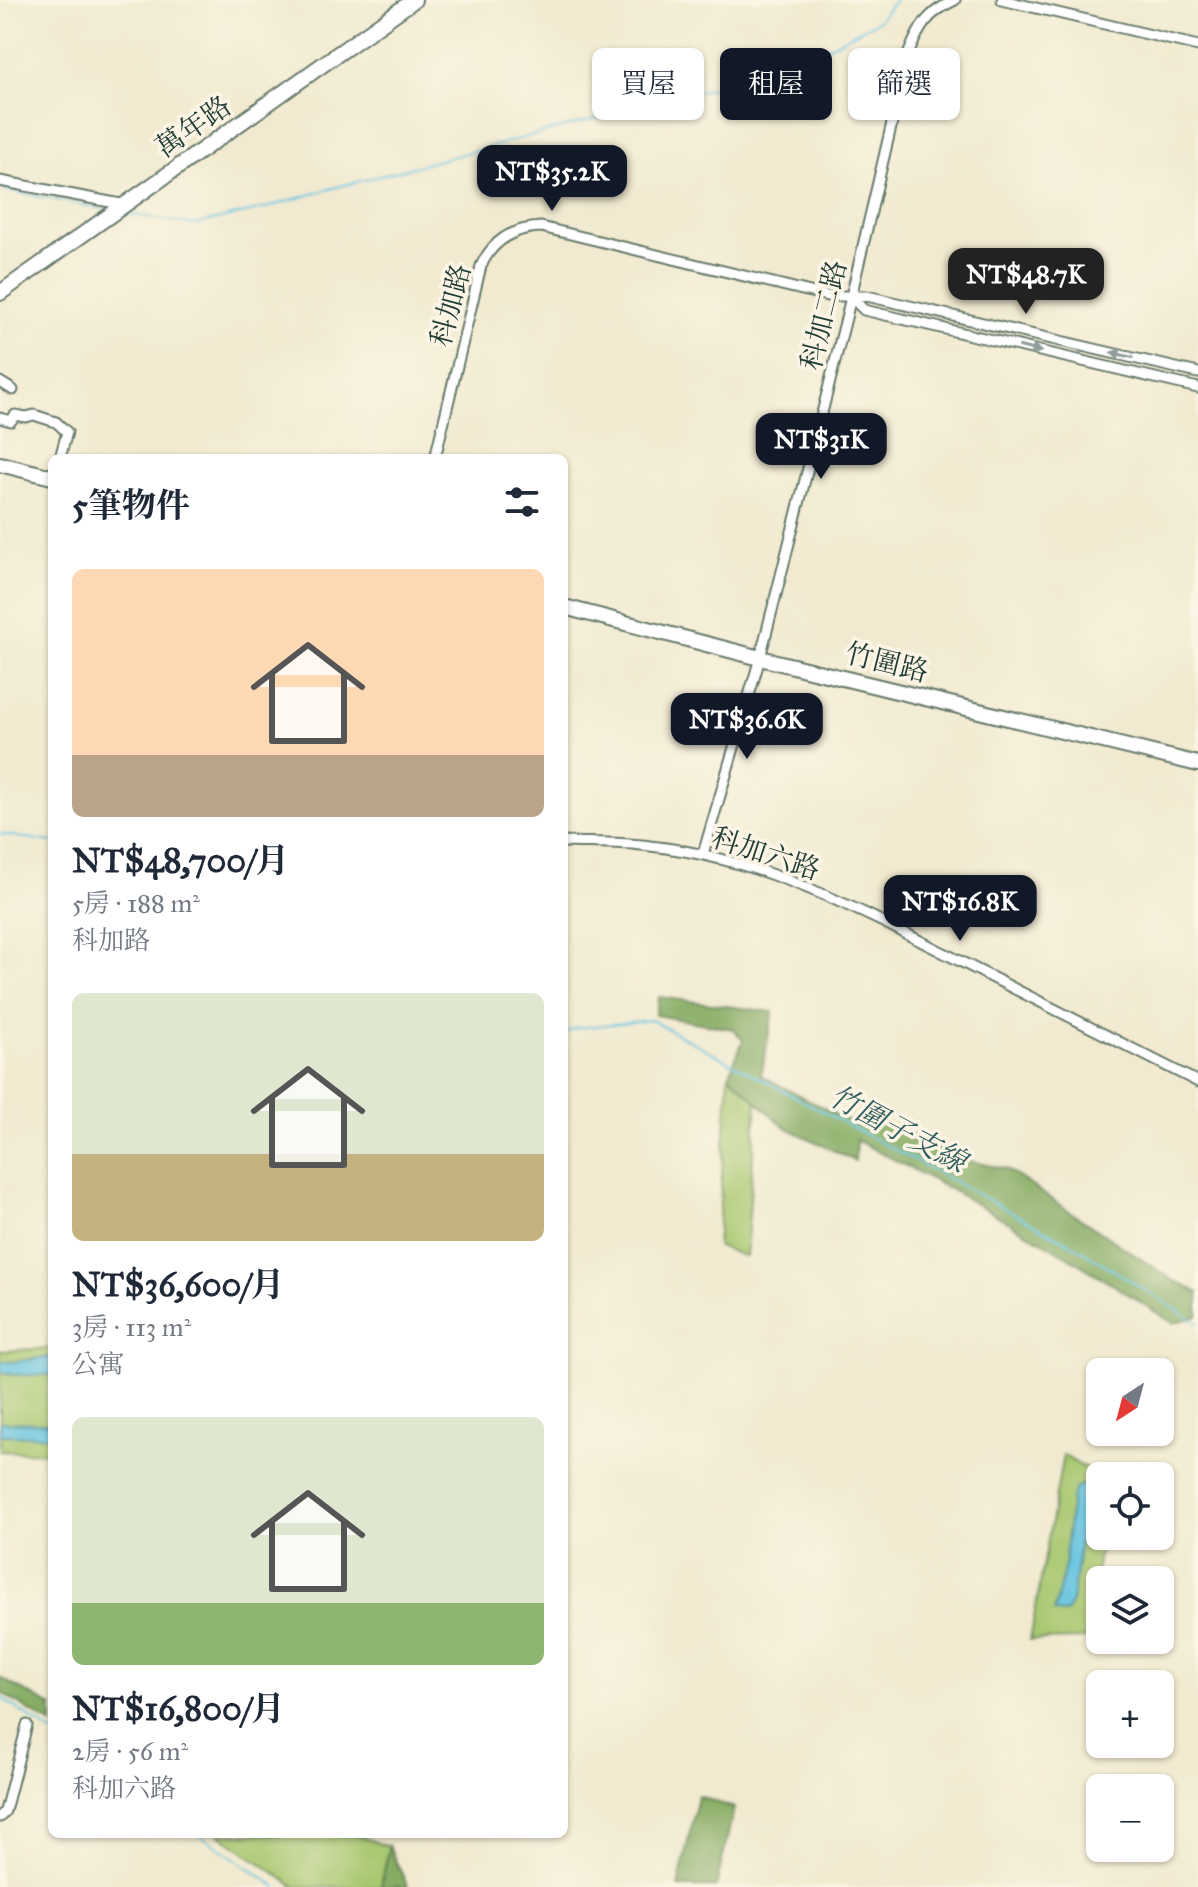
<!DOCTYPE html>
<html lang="zh-TW">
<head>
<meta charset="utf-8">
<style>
	:root { --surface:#fff; --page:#f6f6f7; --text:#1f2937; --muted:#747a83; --accent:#111827 }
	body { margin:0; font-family:"IM FELL Great Primer","Noto Serif TC",serif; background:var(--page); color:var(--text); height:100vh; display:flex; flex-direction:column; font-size:30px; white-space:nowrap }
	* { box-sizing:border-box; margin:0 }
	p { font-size:26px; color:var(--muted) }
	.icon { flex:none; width:44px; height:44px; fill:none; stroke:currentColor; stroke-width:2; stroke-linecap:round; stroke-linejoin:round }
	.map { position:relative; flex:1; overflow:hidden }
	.drawer { position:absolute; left:48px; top:454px; width:520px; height:1384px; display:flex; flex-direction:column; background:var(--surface); border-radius:12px; box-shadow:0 2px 6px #0004 }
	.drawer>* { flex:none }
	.guide { position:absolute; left:592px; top:48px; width:486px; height:72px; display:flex; gap:16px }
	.needle { width:52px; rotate:216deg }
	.tools { position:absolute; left:1086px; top:1358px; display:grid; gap:16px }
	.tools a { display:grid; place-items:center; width:88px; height:88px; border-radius:12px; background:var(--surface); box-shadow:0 2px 6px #0004; font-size:40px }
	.price { position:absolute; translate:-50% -68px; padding:0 18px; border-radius:16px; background:var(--accent); color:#fff; font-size:26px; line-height:52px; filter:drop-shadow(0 2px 4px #0008) }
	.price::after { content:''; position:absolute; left:50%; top:48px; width:24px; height:18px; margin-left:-12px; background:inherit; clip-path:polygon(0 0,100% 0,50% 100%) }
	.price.selected { background:#222; color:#fff }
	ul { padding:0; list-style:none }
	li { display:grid; align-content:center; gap:16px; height:424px; padding:0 24px }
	li span { display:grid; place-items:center; height:248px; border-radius:12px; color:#555 }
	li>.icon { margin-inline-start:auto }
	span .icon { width:144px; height:144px; fill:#fffc; stroke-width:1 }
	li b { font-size:34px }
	h2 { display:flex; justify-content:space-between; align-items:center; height:96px; padding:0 24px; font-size:34px }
	.pill { padding:0 28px; border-radius:12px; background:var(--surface); box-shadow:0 2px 6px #0004; font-size:28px; line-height:72px }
	.pill.selected { background:var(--accent); color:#fff }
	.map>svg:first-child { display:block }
</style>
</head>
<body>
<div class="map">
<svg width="1198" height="1887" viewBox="0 0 1198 1887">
	<rect width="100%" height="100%" fill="#fcf5e5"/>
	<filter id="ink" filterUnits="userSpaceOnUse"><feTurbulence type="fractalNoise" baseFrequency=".0125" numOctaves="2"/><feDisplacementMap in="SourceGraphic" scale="16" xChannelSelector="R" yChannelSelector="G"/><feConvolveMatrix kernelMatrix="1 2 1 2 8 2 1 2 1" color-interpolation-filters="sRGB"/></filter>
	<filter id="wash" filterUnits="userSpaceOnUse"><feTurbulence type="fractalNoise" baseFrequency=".006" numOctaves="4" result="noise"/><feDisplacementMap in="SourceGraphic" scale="32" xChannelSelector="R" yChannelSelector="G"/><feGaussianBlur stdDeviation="1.8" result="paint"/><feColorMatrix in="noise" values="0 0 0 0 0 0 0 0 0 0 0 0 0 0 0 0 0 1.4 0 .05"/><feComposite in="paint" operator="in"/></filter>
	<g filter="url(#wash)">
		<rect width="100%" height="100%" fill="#f1ead0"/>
		<g fill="#a8c871" stroke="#648252" stroke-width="2">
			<path d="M729,1075L757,1101L746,1257L717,1246Z"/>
			<path d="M52,1348V1453L0,1451V1351Z"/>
			<path d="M1063,1455L1081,1466L1107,1476H1100V1536H1102L1085,1639L1030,1640Z"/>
			<path d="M219,1834H353L389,1847L381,1887H295Z"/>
		</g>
		<g fill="#86ac63" stroke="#52744c" stroke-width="2">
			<path d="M659,997L773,1012L761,1076L857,1125L871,1116L961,1159L1006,1169L1174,1281L1198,1292V1316L1173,1323C1071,1256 965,1195 856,1140L855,1161L783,1126L729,1075L743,1040L733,1029L655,1015Z"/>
			<path d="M0,1678L52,1706V1725L0,1692Z"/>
			<path d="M698,1796L734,1808L716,1887H678Z"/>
			<path d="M389,1847L408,1887H381Z"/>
		</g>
		<g fill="#62c3e0" stroke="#40808a" stroke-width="2">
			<path d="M52,1357V1375H15L0,1372V1361L10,1362Z"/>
			<path d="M0,1422L46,1423L50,1425L52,1433L49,1436H44L0,1435Z"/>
			<path d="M1080,1485L1086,1486L1090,1492L1089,1501L1083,1516L1072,1602L1066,1613L1054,1612L1066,1561L1065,1550L1072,1496L1075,1489Z"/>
		</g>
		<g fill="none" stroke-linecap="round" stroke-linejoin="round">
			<g stroke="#62c3e0" stroke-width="2">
				<path d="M0,189L105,209"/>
				<path d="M123,213L194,225L262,209L322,191L785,69L878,21L895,0"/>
				<path d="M0,834L52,842"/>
				<path d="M564,1033L577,1028L651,1020L1075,1246L1198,1323"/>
				<path d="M0,1697L52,1733"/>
				<path d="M199,1834L277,1887"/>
			</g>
		</g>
	</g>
	<g filter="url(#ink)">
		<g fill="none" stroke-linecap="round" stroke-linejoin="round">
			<g stroke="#687a6b" stroke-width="13">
				<g id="street">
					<path d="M1002,0L1198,46"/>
					<path d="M0,181L126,205"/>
					<path d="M851,297L864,310L1198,388"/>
					<path d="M0,382L13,390"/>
					<path d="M0,418L11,421L15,415L26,417L34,415L56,422L67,432L60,458"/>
					<path d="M435,458L481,266C493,240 513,228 541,227L827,296H867L1198,373"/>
					<path d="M564,842C593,843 622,842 650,846C733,855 809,886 883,922L1198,1082"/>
					<path d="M703,854L760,658L846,318L908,55C919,27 927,13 955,0"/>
					<path d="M0,1817L5,1811L27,1725"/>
				</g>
			</g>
			<g stroke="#687a6b" stroke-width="18">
				<g id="secondary">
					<path d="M0,293L414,0"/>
					<path d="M0,464L52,477"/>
					<path d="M564,607L760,658L1198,764"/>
				</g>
			</g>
			<use href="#street" stroke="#fff" stroke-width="9"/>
			<use href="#secondary" stroke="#fff" stroke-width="14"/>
		</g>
		<defs><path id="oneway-solid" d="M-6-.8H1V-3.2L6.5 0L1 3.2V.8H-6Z" transform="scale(2)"/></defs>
		<g fill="#8f9e9a">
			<use href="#oneway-solid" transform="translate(1030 349) rotate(13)"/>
			<use href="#oneway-solid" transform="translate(1122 355) rotate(-167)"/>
		</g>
	</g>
	<g text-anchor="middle" stroke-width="7" stroke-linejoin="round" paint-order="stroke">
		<g font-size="28" fill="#1f3d34" stroke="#fcf5e5">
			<text transform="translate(193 126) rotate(-35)" y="10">萬年路</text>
			<text transform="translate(450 305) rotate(-75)" y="10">科加路</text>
			<text transform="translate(823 315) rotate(-76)" y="10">科加二路</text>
			<text transform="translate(887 662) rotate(14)" y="10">竹圍路</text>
			<text transform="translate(766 853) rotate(18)" y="10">科加六路</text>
		</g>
		<g font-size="30" font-style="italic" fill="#305e5f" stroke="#fcf5e5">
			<text transform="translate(898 1129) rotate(28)" y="10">竹圍子支線</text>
		</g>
	</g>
</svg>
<div class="tools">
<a><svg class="needle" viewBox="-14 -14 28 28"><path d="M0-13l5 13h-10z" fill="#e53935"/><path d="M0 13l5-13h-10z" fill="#747a83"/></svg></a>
<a><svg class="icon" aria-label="locate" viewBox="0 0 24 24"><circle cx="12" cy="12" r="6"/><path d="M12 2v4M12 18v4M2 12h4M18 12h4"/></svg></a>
<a><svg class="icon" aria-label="layers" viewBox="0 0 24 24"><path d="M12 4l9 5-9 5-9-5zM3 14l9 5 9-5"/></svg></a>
<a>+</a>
<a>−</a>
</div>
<b class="price" style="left:552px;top:213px">NT$35.2K</b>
<b class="price selected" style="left:1026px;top:316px">NT$48.7K</b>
<b class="price" style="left:821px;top:481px">NT$31K</b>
<b class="price" style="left:747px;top:761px">NT$36.6K</b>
<b class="price" style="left:960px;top:943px">NT$16.8K</b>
<div class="guide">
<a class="pill">買屋</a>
<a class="pill selected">租屋</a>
<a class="pill">篩選</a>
</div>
<section class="drawer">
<h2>5筆物件<svg class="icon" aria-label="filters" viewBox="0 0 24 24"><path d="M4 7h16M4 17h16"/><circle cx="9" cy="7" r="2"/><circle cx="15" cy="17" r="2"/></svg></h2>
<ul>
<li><span style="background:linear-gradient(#ffd9b3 75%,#b9a48a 0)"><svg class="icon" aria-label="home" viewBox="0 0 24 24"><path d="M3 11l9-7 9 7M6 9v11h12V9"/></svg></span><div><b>NT$48,700/月</b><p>5房 · 188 m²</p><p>科加路</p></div></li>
<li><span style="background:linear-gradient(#dfe7d0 65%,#c2b280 0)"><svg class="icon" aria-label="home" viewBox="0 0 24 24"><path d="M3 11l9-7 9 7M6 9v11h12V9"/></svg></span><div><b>NT$36,600/月</b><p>3房 · 113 m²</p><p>公寓</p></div></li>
<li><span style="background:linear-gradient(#dfe7d0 75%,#8fb573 0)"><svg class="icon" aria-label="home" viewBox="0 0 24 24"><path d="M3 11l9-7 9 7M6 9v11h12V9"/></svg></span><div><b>NT$16,800/月</b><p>2房 · 56 m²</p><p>科加六路</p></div></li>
</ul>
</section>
</div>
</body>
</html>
